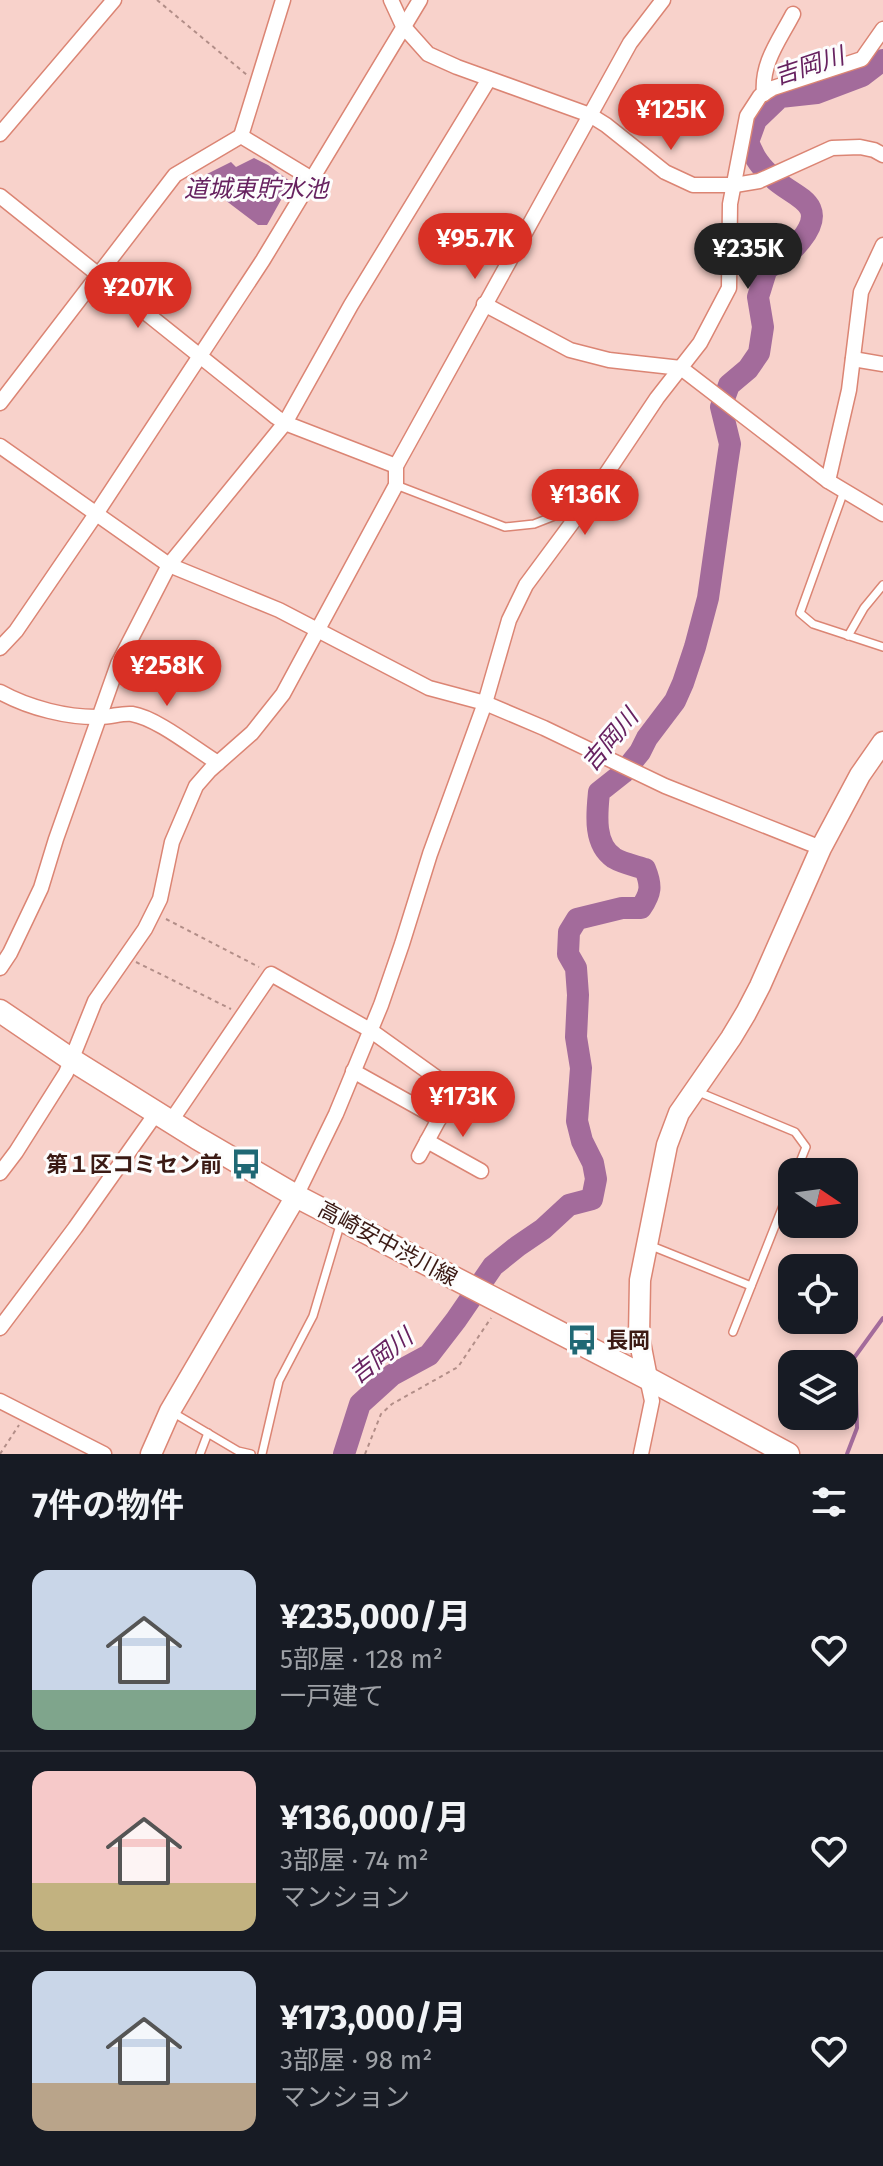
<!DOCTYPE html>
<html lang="ja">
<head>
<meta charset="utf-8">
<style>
	:root { --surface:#171b24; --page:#20242c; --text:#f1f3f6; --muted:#9ea1a6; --line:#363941; --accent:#d93025 }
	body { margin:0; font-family:"Fira Sans","Noto Sans JP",sans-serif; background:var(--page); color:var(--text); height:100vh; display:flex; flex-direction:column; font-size:30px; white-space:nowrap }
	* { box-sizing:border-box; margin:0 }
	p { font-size:26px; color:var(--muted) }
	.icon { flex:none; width:44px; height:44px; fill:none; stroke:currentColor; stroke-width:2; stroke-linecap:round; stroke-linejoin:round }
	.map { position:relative; height:1454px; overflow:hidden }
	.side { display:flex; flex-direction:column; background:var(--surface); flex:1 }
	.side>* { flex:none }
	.needle { width:52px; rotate:103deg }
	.tools { position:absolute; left:778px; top:1158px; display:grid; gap:16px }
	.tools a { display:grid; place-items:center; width:80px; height:80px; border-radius:16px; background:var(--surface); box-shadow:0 4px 12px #0003; font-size:40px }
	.price { position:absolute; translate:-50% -68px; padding:0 18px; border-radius:28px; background:var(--accent); color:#fff; font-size:26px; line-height:52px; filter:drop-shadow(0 2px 4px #0008) }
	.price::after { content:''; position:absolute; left:50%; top:48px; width:24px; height:18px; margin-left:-12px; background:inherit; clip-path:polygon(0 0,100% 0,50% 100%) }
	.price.selected { background:#222; color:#fff }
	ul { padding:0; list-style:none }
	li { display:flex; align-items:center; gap:24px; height:200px; padding:0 32px }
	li+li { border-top:2px solid var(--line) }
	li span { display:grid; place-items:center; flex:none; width:224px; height:160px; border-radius:16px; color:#555 }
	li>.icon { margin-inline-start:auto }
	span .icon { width:96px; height:96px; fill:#fffc; stroke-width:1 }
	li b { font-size:34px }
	h2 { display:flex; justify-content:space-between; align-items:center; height:96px; padding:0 32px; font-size:34px }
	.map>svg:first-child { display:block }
</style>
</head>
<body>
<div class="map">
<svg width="883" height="1454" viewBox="0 0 883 1454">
	<rect width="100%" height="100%" fill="#f8d2cb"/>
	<path fill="#a36b9b" d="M254,158L268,165L291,182L267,225H258L204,184L205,175L231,162L236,167Z"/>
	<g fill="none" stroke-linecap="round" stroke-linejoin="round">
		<path stroke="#a36b9b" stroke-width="4" d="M847,1454L857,1428L856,1391L852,1372L854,1358L883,1318"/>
		<path stroke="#a36b9b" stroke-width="22" d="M344,1454L360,1404L392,1375L429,1355L456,1320L493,1266L518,1246L543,1229L569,1205L592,1199L596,1179L593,1163L582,1141L577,1121L581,1068L576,1037L578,995L576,968L568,954L569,932L577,919L622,908H641C651,893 652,886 645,869C636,866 622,863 614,858C593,844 597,813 599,792L623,773L640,752L647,738L675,701L683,683L695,647L708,598L727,464L730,444L721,407L729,385L748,369L759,353L763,327L758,297L767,268C782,262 791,252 801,240C831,202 792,197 773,178C760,166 755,159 748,142L756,120L780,97L817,93L862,76L883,60"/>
		<g stroke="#db8574" stroke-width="10">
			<g id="lane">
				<path d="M396,485L505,527L534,524L580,506"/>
				<path d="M844,491L800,613L813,624L883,647"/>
				<path d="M848,636L864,608L883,585"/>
				<path d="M696,1091L795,1132L806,1147L796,1172"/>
				<path d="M649,1245L751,1286"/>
				<path d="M733,1332L792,1183"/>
				<path d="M172,1412L238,1451L251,1454"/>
				<path d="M200,1454L208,1433"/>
				<path d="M262,1454L279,1381L313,1316L341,1222"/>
			</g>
		</g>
		<g stroke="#db8574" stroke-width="17">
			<g id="street">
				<path d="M391,0L403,26L428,54L457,67L590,115L606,125L665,172L693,185H735L759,181L832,148L860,147L874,150L883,155"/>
				<path d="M764,94C761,63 779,41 793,14"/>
				<path d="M0,134L114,0"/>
				<path d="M241,136L283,0"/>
				<path d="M0,196L276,417L285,423L396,466"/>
				<path d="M484,304L570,350L609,360L681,368L828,481L883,514"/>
				<path d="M853,359L883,364"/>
				<path d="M0,403L175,175L241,136L312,179"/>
				<path d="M0,446L169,565L279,610L429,688L485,703L544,728L665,786L821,848"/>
				<path d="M828,481L849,390L861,292L883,245"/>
				<path d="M0,648L16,631L96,514L263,260L420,0"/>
				<path d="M0,692C29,708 68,718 101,717C111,717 122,713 132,714C157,718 195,749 218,763"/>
				<path d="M0,968L10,953L41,888L56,839L118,664L169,565L285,423L351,305L489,79"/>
				<path d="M353,1071L439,1119L419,1156"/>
				<path d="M439,1119L458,1093"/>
				<path d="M171,1121L271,974L370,1030L458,1093L496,1103"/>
				<path d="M427,1141L481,1171"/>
				<path d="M0,1173L16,1152L66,1073L95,1001L145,929L160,899L172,842L196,786L210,770L252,733L283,694L396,485V466L630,43L663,0"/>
				<path d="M296,1196L336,1114L381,1005L402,944L430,854L485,703L509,620L526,585L586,504L657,398L700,343L729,288L730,204L747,116L760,96L773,88L862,59L883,29"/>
				<path d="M0,1328L75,1228L157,1112"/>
				<path d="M0,1401L104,1454"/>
				<path d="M641,1454L652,1401L647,1378"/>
			</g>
		</g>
		<g stroke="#db8574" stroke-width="23">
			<g id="secondary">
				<path d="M647,1378L639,1337L640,1280L667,1145L679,1113L731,1038L746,1013L760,986L821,848L860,775L883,742"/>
				<path d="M151,1454L170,1411L296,1196"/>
			</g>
		</g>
		<g stroke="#db8574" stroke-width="25">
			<path id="primary" d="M0,1011L72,1060L197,1138L296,1196L647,1378L788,1454"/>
		</g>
		<g stroke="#b28e88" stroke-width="2" stroke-dasharray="4 4" stroke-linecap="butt">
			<path d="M157,0L247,75"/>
			<path d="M166,919L259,967"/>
			<path d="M136,962L231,1009"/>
			<path d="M0,1454L19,1425"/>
			<path d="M365,1454L381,1414L392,1404L458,1367L491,1318"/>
		</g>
		<use href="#lane" stroke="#fff" stroke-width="7"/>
		<use href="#street" stroke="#fff" stroke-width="14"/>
		<use href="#secondary" stroke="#fff" stroke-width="20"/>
		<use href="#primary" stroke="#fff" stroke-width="22"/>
	</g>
	<defs>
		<g id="bus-bare" transform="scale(2.4)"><path d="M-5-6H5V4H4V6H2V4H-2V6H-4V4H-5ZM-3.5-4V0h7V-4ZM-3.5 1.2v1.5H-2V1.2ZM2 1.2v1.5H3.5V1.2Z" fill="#1f6874" stroke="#fdfdfd" stroke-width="2.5" paint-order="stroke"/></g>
	</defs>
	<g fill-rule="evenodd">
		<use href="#bus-bare" x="246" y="1164"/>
		<use href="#bus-bare" x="582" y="1340"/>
	</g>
	<g text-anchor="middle" stroke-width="6" stroke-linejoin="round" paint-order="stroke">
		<g font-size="22" font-weight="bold" fill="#3b1a14" stroke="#fdfdfd" text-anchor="end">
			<text x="222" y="1172">第１区コミセン前</text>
			<text x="606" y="1348" text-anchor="start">長岡</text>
		</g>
		<g font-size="22" fill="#3b1a14" stroke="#fdfdfd">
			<text transform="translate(388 1243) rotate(28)" y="8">高崎安中渋川線</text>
		</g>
		<g font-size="24" font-style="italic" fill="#672260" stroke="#fdfdfd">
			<text transform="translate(809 66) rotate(-18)" y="8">吉岡川</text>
			<text x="256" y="197">道城東貯水池</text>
			<text transform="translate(610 740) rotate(-50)" y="8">吉岡川</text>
			<text transform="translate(381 1356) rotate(-38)" y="8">吉岡川</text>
		</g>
	</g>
</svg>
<div class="tools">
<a><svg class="needle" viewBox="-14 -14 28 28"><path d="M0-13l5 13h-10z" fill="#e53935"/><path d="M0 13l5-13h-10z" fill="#9ea1a6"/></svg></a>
<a><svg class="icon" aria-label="locate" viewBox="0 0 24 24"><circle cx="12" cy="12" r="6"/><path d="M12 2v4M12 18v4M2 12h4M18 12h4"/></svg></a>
<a><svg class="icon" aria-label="layers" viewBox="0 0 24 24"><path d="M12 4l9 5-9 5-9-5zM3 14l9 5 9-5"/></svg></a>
</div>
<b class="price" style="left:671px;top:152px">¥125K</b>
<b class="price" style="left:475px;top:281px">¥95.7K</b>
<b class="price selected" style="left:748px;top:291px">¥235K</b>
<b class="price" style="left:138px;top:330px">¥207K</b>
<b class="price" style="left:585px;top:537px">¥136K</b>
<b class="price" style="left:167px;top:708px">¥258K</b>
<b class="price" style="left:463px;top:1139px">¥173K</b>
</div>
<section class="side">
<h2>7件の物件<svg class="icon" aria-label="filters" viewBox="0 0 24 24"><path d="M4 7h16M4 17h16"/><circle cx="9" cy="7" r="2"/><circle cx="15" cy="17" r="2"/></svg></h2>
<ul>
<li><span style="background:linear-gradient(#c9d6e8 75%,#7fa58c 0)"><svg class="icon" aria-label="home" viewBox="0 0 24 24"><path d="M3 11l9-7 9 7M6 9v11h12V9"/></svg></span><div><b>¥235,000/月</b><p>5部屋 · 128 m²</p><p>一戸建て</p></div><svg class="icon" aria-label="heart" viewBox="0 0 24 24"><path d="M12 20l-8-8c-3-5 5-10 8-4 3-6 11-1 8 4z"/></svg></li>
<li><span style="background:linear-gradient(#f6c9c9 70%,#c2b280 0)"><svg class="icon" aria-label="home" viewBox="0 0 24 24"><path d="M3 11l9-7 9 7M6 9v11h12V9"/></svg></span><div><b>¥136,000/月</b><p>3部屋 · 74 m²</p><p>マンション</p></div><svg class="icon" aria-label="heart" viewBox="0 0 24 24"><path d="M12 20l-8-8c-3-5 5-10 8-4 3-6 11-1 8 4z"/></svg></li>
<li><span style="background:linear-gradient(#c9d6e8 70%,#b9a48a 0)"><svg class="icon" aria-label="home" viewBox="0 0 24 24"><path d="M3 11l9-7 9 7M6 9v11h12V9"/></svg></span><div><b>¥173,000/月</b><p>3部屋 · 98 m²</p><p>マンション</p></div><svg class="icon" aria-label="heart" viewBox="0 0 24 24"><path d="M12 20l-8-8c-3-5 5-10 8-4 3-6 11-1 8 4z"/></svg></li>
</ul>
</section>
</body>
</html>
